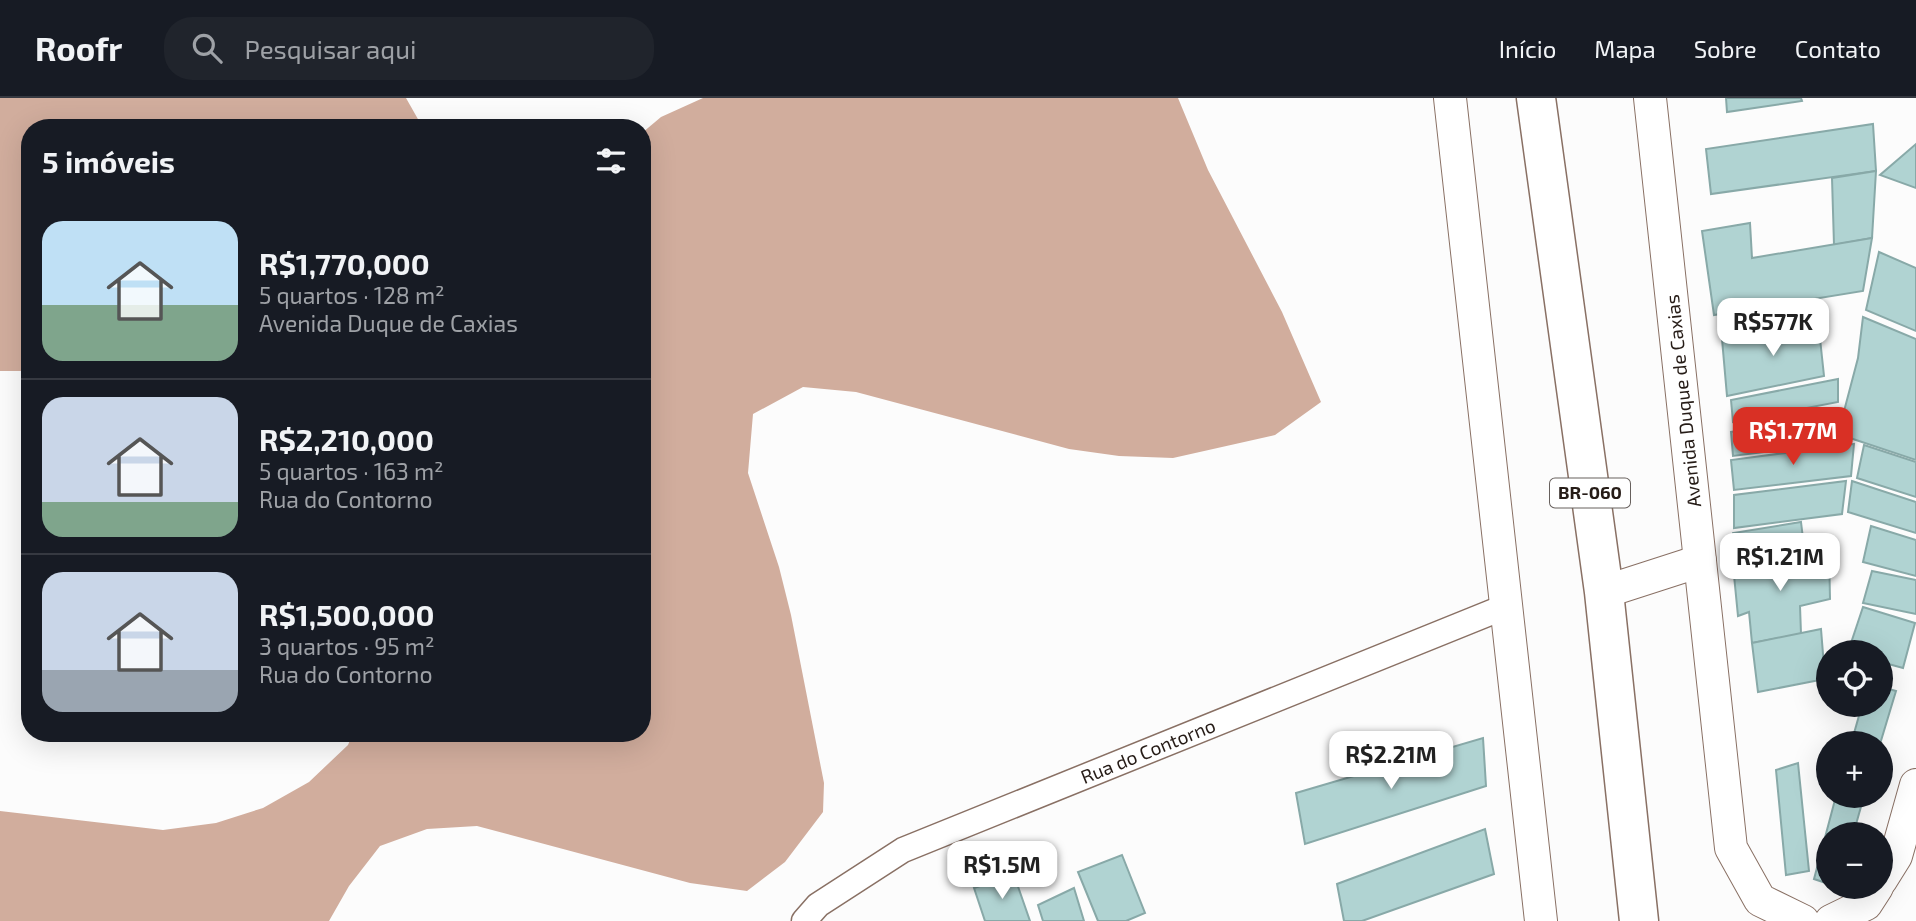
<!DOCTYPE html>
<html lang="pt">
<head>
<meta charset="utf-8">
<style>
	:root { --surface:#171b24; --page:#20242c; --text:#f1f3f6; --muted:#9ea1a6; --line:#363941; --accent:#d93025 }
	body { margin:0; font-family:"Exo 2",sans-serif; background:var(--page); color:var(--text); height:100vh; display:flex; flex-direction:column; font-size:26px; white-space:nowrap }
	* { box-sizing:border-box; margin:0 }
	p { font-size:23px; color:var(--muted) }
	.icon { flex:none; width:38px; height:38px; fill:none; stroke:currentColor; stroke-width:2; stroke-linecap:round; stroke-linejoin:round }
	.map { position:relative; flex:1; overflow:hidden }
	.sheet { position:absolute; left:21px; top:21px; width:630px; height:623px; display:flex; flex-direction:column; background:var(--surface); border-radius:28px; box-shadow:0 7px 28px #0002 }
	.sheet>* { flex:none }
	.buttons { position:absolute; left:1816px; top:542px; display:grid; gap:14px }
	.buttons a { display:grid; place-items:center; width:77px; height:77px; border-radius:50%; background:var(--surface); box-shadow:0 7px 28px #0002; font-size:35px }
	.price { position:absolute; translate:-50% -60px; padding:0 16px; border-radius:14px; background:#fff; color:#222; font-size:23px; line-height:46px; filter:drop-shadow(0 2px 4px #0008) }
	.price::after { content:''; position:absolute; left:50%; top:42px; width:21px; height:16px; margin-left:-10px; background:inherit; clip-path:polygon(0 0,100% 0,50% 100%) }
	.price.current { background:var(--accent); color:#fff }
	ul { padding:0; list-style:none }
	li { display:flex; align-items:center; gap:21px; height:175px; padding:0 21px }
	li+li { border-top:2px solid var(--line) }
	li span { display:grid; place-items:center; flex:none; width:196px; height:140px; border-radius:21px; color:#555 }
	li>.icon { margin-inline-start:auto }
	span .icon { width:84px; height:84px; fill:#fffc; stroke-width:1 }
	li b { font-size:30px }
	h2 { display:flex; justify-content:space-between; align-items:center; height:84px; padding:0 21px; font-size:30px }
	header { display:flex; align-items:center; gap:42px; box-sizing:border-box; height:98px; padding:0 35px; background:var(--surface); border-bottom:2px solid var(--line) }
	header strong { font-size:33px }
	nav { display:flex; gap:38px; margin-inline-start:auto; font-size:24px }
	.search { width:490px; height:63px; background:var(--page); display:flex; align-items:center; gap:18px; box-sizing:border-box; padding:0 24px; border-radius:28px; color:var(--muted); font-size:26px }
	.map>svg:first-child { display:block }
</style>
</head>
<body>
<header>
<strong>Roofr</strong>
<div class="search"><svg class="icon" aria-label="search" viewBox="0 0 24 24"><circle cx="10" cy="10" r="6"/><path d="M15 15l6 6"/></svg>Pesquisar aqui</div>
<nav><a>Início</a><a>Mapa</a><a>Sobre</a><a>Contato</a></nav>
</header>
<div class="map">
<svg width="1916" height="823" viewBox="0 0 1916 823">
	<rect width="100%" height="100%" fill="#fcfcfc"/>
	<g fill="#d1ad9d">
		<path d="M0,0H406L423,30H30V273H0Z"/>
		<path d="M703,0H1178L1208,72L1282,214L1321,304L1275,337L1173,360L1119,358L1069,351L856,294L803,289L753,316L748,375L779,469L791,517L824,685L823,714L785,764L747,793L690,785L477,728L427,731L380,748L349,788L329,823H0V713L163,732L216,725L263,710L309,684L348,647L353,635H642V35L661,19Z"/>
	</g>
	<g fill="#b0d3d2" stroke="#88a9a8" stroke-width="2">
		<path d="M1726,0H1801L1802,3L1727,14Z"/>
		<path d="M1873,26L1876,73L1711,96L1706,51Z"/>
		<path d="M1916,46V90L1880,77Z"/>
		<path d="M1876,73L1872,140L1834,147L1832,80Z"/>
		<path d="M1750,125L1752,160L1872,140L1863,193L1714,217L1702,133Z"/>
		<path d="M1879,154L1916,170V233L1866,212Z"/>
		<path d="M1863,219L1916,241V362L1838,336L1858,260Z"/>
		<path d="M1818,222L1824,278L1727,298L1722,241Z"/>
		<path d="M1838,281V304L1733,324L1731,302Z"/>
		<path d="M1838,321L1836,345L1733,358L1731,334Z"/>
		<path d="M1854,346L1851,378L1734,392L1731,362Z"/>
		<path d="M1864,347L1916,364V399L1857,380Z"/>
		<path d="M1846,383L1842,416L1734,430V397Z"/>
		<path d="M1852,383L1916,404V435L1848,414Z"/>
		<path d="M1801,424L1805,457L1733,467V435Z"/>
		<path d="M1871,428L1916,442V478L1863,464Z"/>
		<path d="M1829,454L1830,501L1800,508L1801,536L1752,545L1749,514L1738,518L1733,467Z"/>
		<path d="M1872,473L1916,482V516L1863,505Z"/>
		<path d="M1863,509L1915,525L1903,570L1881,564V555L1848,554Z"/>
		<path d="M1821,531L1825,581L1758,594L1752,545Z"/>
		<path d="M1881,589L1896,593L1880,646H1851L1862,607H1881Z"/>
		<path d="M1483,640L1486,688L1305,746L1296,695Z"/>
		<path d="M1798,665L1809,773L1786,777L1776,672Z"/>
		<path d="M1836,698H1864L1853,737H1829V786L1814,781Z"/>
		<path d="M1485,731L1494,776L1362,823H1344L1337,786Z"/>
		<path d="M1122,757L1145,815L1126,823H1098L1078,774Z"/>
		<path d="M1014,777L1030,823H985L974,790Z"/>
		<path d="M1074,790L1084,823H1043L1038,807Z"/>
	</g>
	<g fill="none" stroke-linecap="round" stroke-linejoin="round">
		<g stroke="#897064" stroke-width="27">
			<path id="minor" d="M804,823L818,807L903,752L1507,508"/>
		</g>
		<g stroke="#897064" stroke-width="34">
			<g id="tertiary">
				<path d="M1450,0L1541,823"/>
				<path d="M1650,0L1731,750L1760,802L1803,823"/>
				<path d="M1604,494L1700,463"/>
				<path d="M1881,782L1896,758L1916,687"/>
				<path d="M1831,823L1866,806L1877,789"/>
			</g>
		</g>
		<g stroke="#897064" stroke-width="41">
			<path id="primary" d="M1536,0L1604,494L1639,823"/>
		</g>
		<use href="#minor" stroke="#fff" stroke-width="24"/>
		<use href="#tertiary" stroke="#fff" stroke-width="32"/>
		<use href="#primary" stroke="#fff" stroke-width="38"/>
	</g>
	<g text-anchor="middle" stroke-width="6" stroke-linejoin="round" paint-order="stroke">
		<rect fill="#fff" stroke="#67605d" stroke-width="2" x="1550" y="380.5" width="80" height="29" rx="5"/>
		<g font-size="18" font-weight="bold" fill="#261c17">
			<text x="1590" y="401">BR-060</text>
		</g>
		<g font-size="19" fill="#261c17" stroke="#fff">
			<text transform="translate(1683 303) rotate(-96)" y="7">Avenida Duque de Caxias</text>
			<text transform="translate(1148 653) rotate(-22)" y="7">Rua do Contorno</text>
		</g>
	</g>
</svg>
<div class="buttons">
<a><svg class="icon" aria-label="locate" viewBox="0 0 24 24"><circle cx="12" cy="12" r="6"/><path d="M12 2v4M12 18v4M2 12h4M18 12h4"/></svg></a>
<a>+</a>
<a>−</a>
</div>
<b class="price" style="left:1773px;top:260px">R$577K</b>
<b class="price current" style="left:1793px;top:369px">R$1.77M</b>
<b class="price" style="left:1780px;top:495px">R$1.21M</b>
<b class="price" style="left:1391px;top:693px">R$2.21M</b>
<b class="price" style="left:1002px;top:803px">R$1.5M</b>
<section class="sheet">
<h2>5 imóveis<svg class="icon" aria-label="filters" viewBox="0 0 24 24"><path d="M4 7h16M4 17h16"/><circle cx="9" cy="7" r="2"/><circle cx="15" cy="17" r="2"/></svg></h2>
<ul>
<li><span style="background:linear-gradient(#bfe0f5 60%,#7fa58c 0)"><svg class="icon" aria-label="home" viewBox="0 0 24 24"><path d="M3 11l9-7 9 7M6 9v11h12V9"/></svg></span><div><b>R$1,770,000</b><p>5 quartos · 128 m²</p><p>Avenida Duque de Caxias</p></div></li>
<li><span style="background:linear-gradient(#c9d6e8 75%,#7fa58c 0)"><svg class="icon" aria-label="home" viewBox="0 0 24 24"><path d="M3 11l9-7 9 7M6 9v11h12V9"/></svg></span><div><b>R$2,210,000</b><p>5 quartos · 163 m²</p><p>Rua do Contorno</p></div></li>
<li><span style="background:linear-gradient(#c9d6e8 70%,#9aa5b1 0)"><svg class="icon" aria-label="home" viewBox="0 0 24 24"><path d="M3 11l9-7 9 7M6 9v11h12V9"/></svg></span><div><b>R$1,500,000</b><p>3 quartos · 95 m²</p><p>Rua do Contorno</p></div></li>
</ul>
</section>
</div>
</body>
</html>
